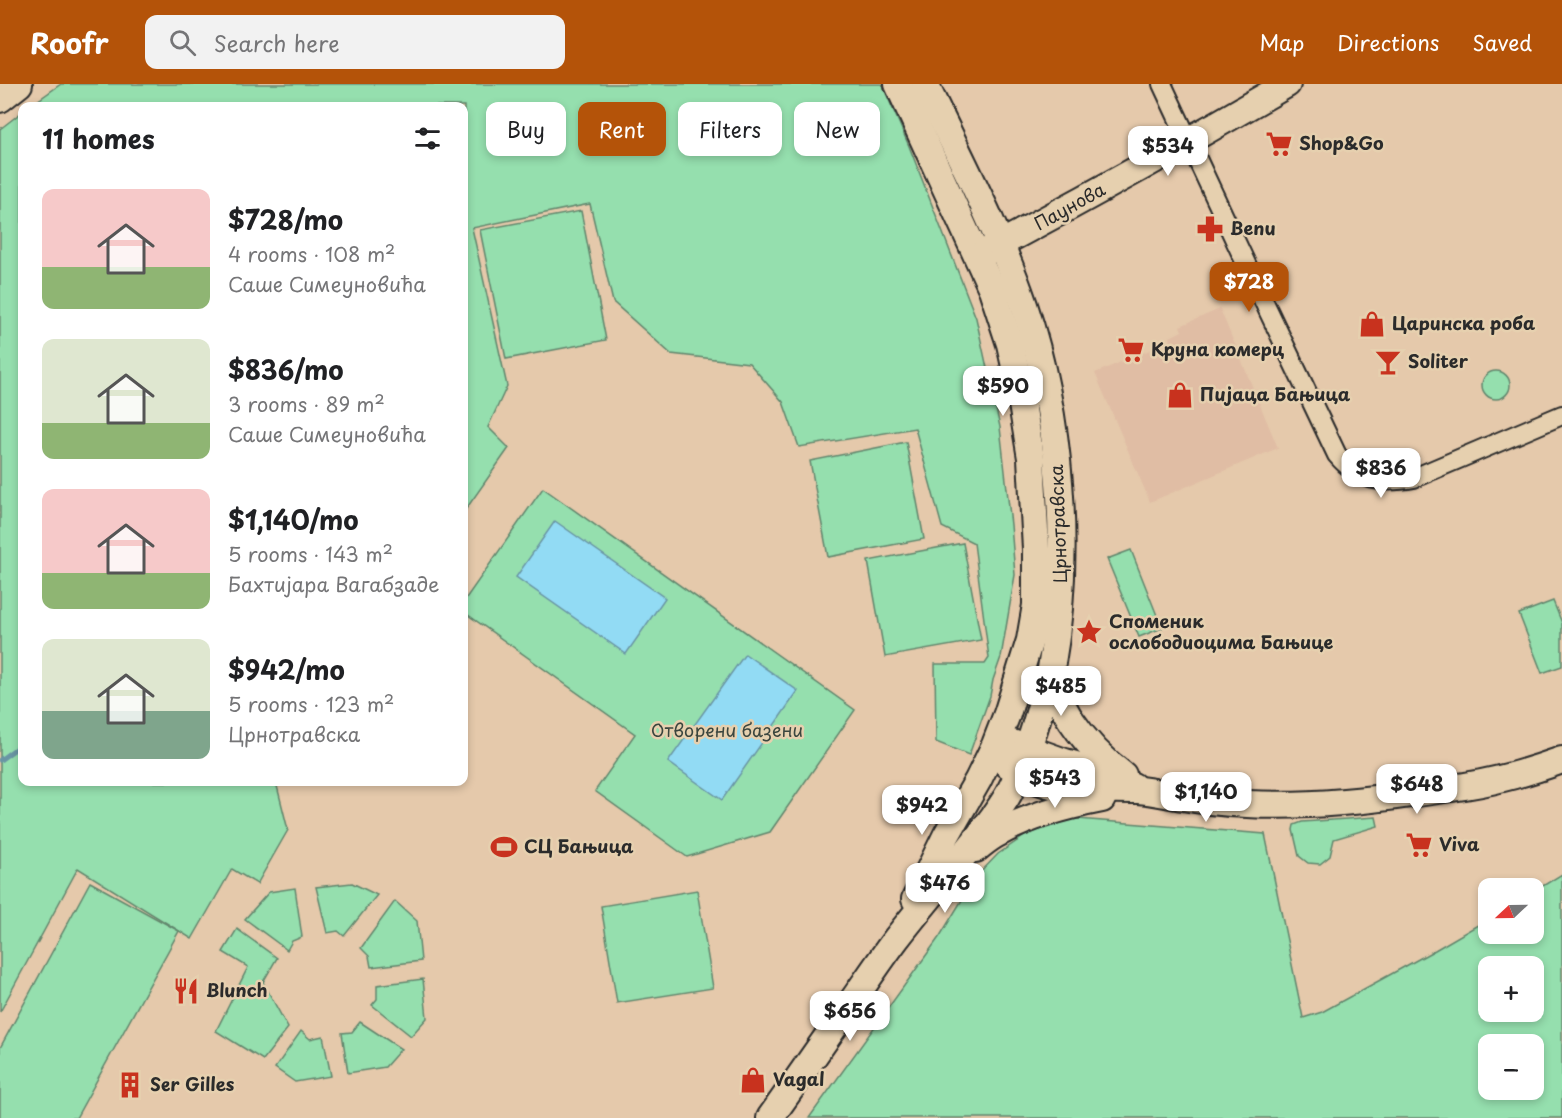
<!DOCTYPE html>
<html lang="en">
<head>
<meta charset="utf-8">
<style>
	:root { --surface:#fff; --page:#f2f2f2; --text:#202124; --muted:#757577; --accent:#b45309 }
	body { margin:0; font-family:"Playpen Sans",sans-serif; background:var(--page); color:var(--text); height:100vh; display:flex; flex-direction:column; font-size:22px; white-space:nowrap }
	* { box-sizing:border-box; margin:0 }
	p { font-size:20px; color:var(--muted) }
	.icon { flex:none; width:33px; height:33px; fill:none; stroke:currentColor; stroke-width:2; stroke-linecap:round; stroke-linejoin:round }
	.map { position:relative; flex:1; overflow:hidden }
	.sheet { position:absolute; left:18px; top:18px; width:450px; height:684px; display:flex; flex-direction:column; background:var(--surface); border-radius:12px; box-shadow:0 3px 9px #0003 }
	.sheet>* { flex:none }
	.banner { position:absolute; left:486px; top:18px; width:570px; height:54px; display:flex; gap:12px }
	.needle { width:39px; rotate:248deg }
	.buttons { position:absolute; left:1478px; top:794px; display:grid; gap:12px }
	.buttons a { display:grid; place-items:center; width:66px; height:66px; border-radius:12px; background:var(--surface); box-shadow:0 3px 9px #0003; font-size:30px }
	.price { position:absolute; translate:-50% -51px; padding:0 14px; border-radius:12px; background:#fff; color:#222; font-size:20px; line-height:39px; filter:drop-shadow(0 2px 3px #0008) }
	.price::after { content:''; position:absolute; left:50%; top:36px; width:18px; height:14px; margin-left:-9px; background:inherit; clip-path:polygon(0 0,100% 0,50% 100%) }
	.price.active { background:var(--accent); color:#fff }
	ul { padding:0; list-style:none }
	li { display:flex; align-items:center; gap:18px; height:150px; padding:0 24px }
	li span { display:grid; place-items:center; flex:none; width:168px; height:120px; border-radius:12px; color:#555 }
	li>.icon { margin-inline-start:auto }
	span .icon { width:72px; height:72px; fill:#fffc; stroke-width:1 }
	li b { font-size:26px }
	h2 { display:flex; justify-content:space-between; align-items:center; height:72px; padding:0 24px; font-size:26px }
	.chip { padding:0 21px; border-radius:12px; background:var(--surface); box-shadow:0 3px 9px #0003; font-size:21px; line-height:54px }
	.chip.active { background:var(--accent); color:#fff }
	header { display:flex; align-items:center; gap:36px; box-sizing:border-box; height:84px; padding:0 30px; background:var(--accent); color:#fff }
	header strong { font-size:28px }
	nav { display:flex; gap:33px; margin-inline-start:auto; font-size:21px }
	.search { width:420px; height:54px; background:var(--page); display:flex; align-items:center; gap:15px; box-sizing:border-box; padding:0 21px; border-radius:12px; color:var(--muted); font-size:22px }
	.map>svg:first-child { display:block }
</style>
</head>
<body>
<header>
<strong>Roofr</strong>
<div class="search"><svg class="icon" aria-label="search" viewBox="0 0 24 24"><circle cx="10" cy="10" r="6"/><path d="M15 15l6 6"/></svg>Search here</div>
<nav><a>Map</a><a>Directions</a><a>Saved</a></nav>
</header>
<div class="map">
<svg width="1562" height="1034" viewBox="0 0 1562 1034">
	<rect width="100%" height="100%" fill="#e5c9ab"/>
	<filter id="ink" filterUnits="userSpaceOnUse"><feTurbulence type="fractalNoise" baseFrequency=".0167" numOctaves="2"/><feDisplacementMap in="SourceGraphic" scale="12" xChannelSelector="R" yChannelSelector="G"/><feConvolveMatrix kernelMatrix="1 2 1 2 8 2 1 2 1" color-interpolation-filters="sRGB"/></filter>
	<g filter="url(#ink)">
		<path fill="#e0bda4" d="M1220,225L1278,364L1150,418L1095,289L1171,257L1170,253L1182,247L1180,242Z"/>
		<g fill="#95dfae" stroke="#60856c" stroke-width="1.5" fill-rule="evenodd">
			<path d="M61,0H882L909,62L976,234L1000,343L1011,441L1015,491L1001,573L993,596L990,612L969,671L936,658L935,580H985L989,574L974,459L942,443L915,344L799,363L783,318L749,279L671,270L613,218L590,120L472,144L507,302L488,343L509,364L464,428V22H30Z"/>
			<path d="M22,28V698H276L288,746L257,800L232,785L192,855L78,784L0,928V45Z"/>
			<path d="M581,127L606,256L506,275L480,146Z"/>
			<circle cx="1496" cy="301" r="14"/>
			<path d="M906,358L924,455L828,473L810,377Z"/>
			<path d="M543,404L855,626L770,748L687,773L595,707L635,650L464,528V517Z"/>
			<path d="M963,459L981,556L885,573L868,477Z"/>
			<path d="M1131,466L1162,544L1139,553L1107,475Z"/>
			<path d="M1553,517L1562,539V582L1542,589L1519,530Z"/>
			<path d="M1376,733L1378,742L1334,755L1330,772L1320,780L1308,779L1299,772L1293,746L1294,741L1302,738Z"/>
			<path d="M1065,734L1265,750L1303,934L1322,928L1435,866L1488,835V849H1533V808L1562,790V1034H809L940,852L976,793L998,770L1026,751ZM1488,882H1533V927H1488ZM1488,960H1533V1005H1488Z"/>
			<path d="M90,798L179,847L76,1034H0V964Z"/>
			<path d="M352,799L377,811L344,852L338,847L327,849L316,803Z"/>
			<path d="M295,804L302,853L292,857L287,866L245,835L269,808Z"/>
			<path d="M697,806L713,904L617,919L601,822Z"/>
			<path d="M395,817L417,837L421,877L371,883L369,872L361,864Z"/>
			<path d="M237,845L277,874L263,898L288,944L263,976L216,947L248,883L223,868Z"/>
			<path d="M423,895L427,934L411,952L372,921L377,915V901Z"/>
			<path d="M360,938L401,965L385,983L348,989L342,949L352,948Z"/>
			<path d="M301,947L310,955L323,952L331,992L295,998L275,984Z"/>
		</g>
		<g fill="#92dbf4" stroke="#6995a4" stroke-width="1.5">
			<path d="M555,437L665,514L626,570L516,493Z"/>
			<path d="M745,570L798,607L722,716L668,678Z"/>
		</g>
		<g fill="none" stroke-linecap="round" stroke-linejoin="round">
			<path stroke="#6995a4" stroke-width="5" d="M0,676L22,660"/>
			<g stroke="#2b2b2b" stroke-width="22">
				<path id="street" d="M1162,0L1256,201L1337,371C1359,397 1382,400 1414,394L1562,331"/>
			</g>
			<g stroke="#2b2b2b" stroke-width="30">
				<g id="secondary">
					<path d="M898,0L992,205L1010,260L1018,296L1031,374L1036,465V521L1030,556L1007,630L995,661L978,696L946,752L915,815"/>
					<path d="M0,15L19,0"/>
					<path d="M985,168C1087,114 1188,58 1287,0"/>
					<path d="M1051,588C1056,604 1061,622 1071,636C1085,657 1103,676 1123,691"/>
					<path d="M1012,659L1065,678L1107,690L1133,702"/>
					<path d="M1007,680C1054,713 1086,704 1138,706C1153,707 1169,711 1183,713C1204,717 1226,719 1247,720C1302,723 1357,718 1411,710C1429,707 1447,705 1465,702C1498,697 1531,687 1562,676"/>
					<path d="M976,765C982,760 988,755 995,751C1027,732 1066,722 1102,715"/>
					<path d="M770,1034C798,995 825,956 853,916C867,896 881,875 896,855C923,820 952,787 979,752C989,738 1001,724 1009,709C1022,684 1031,657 1039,629C1043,614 1049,599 1051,585C1072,469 1061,332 1024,221C998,144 959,72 925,0"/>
				</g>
			</g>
			<use href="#street" stroke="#e6d0af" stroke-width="18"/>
			<use href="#secondary" stroke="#e6d0af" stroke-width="26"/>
		</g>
	</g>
	<defs>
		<g id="supermarket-bare" transform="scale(2.07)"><path d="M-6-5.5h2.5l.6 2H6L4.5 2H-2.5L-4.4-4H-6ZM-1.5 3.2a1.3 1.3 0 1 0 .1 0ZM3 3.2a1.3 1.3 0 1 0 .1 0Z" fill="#c8321e" stroke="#e6d0af" stroke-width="2.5" paint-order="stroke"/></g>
		<g id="pharmacy-bare" transform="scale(2.07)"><path d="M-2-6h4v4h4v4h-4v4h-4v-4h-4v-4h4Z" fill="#c8321e" stroke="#e6d0af" stroke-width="2.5" paint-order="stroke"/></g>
		<g id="shop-bare" transform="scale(2.07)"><path d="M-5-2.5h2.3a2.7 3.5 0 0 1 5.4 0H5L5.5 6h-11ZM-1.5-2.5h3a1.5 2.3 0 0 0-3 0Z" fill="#c8321e" stroke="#e6d0af" stroke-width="2.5" paint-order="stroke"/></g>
		<g id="bar-bare" transform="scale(2.07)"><path d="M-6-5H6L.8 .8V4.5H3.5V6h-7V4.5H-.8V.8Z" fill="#c8321e" stroke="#e6d0af" stroke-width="2.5" paint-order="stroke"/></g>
		<g id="sight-bare" transform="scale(2.07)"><path d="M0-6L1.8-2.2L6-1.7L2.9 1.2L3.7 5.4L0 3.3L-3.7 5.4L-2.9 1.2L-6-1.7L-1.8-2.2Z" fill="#c8321e" stroke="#e6d0af" stroke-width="2.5" paint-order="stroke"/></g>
		<g id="stadium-bare" transform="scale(2.07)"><path d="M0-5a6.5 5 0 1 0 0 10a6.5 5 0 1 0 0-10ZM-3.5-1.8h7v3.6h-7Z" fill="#c8321e" stroke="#e6d0af" stroke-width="2.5" paint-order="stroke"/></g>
		<g id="restaurant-bare" transform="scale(2.07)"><path d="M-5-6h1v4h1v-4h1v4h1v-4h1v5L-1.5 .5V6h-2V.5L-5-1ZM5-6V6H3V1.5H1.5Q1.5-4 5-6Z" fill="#c8321e" stroke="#e6d0af" stroke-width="2.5" paint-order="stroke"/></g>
		<g id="building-bare" transform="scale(2.07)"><path d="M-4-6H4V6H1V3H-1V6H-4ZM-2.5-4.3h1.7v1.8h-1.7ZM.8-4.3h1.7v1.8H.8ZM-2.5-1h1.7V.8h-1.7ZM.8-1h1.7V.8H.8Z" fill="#c8321e" stroke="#e6d0af" stroke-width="2.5" paint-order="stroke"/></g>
	</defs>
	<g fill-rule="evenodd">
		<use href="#supermarket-bare" x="1279" y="60"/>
		<use href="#pharmacy-bare" x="1210" y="145"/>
		<use href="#shop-bare" x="1372" y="240"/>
		<use href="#supermarket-bare" x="1131" y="266"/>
		<use href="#bar-bare" x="1388" y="278"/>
		<use href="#shop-bare" x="1180" y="311"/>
		<use href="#sight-bare" x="1089" y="548"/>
		<use href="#supermarket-bare" x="1419" y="761"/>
		<use href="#stadium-bare" x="504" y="763"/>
		<use href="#restaurant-bare" x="186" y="907"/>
		<use href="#shop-bare" x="753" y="996"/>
		<use href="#building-bare" x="130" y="1001"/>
	</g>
	<g text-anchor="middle" stroke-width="5" stroke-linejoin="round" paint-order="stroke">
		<g font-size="18" font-weight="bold" fill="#2b2b2b" stroke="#e6d0af" text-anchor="start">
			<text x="1299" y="66">Shop&amp;Go</text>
			<text x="1230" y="151">Benu</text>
			<text x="1392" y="246">Царинска роба</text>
			<text x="1151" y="272">Круна комерц</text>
			<text x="1408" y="284">Soliter</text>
			<text x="1200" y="317">Пијаца Бањица</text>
			<text x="1109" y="544">Споменик<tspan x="1109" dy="21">ослободиоцима Бањице</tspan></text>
			<text x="1439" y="767">Viva</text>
			<text x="524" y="769">СЦ Бањица</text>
			<text x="206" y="913">Blunch</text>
			<text x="773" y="1002">Vagal</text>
			<text x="150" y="1007">Ser Gilles</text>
		</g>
		<g font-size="18" fill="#2b2b2b" stroke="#e6d0af">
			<text transform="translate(1070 123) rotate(-29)" y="6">Паунова</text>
			<text transform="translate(1059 440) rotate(-92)" y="6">Црнотравска</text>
		</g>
		<g font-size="18" fill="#3b463f" stroke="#e6d0af">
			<text x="727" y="653">Отворени базени</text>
		</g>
	</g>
</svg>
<div class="buttons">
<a><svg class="needle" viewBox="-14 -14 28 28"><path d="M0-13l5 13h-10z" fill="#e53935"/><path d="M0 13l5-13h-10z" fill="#757577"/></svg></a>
<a>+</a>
<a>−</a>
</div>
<b class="price" style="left:1168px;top:93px">$534</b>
<b class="price active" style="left:1249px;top:229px">$728</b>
<b class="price" style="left:1003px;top:333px">$590</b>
<b class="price" style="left:1381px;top:415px">$836</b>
<b class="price" style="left:1061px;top:633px">$485</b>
<b class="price" style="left:1055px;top:725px">$543</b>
<b class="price" style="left:1417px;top:731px">$648</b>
<b class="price" style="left:1206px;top:739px">$1,140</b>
<b class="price" style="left:922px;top:752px">$942</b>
<b class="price" style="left:945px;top:830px">$476</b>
<b class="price" style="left:850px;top:958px">$656</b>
<div class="banner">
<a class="chip">Buy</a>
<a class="chip active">Rent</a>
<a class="chip">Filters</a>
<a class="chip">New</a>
</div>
<section class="sheet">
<h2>11 homes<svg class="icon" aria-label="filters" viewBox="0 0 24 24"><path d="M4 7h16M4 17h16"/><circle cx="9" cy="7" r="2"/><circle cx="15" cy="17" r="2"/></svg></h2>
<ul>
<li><span style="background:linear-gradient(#f6c9c9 65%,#8fb573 0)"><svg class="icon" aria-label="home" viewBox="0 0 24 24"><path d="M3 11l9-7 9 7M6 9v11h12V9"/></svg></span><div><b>$728/mo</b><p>4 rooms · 108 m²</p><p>Саше Симеуновића</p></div></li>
<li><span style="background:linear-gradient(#dfe7d0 70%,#8fb573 0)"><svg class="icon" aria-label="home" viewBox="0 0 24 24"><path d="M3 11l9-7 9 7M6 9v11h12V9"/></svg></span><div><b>$836/mo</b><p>3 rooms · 89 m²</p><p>Саше Симеуновића</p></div></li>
<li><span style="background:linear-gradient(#f6c9c9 70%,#8fb573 0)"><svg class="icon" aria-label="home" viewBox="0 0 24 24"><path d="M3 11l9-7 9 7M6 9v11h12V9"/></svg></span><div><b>$1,140/mo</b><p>5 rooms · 143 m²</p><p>Бахтијара Вагабзаде</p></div></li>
<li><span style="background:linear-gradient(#dfe7d0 60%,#7fa58c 0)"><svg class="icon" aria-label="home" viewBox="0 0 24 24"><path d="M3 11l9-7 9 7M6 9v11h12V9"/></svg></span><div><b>$942/mo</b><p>5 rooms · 123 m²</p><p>Црнотравска</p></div></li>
</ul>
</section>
</div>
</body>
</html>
